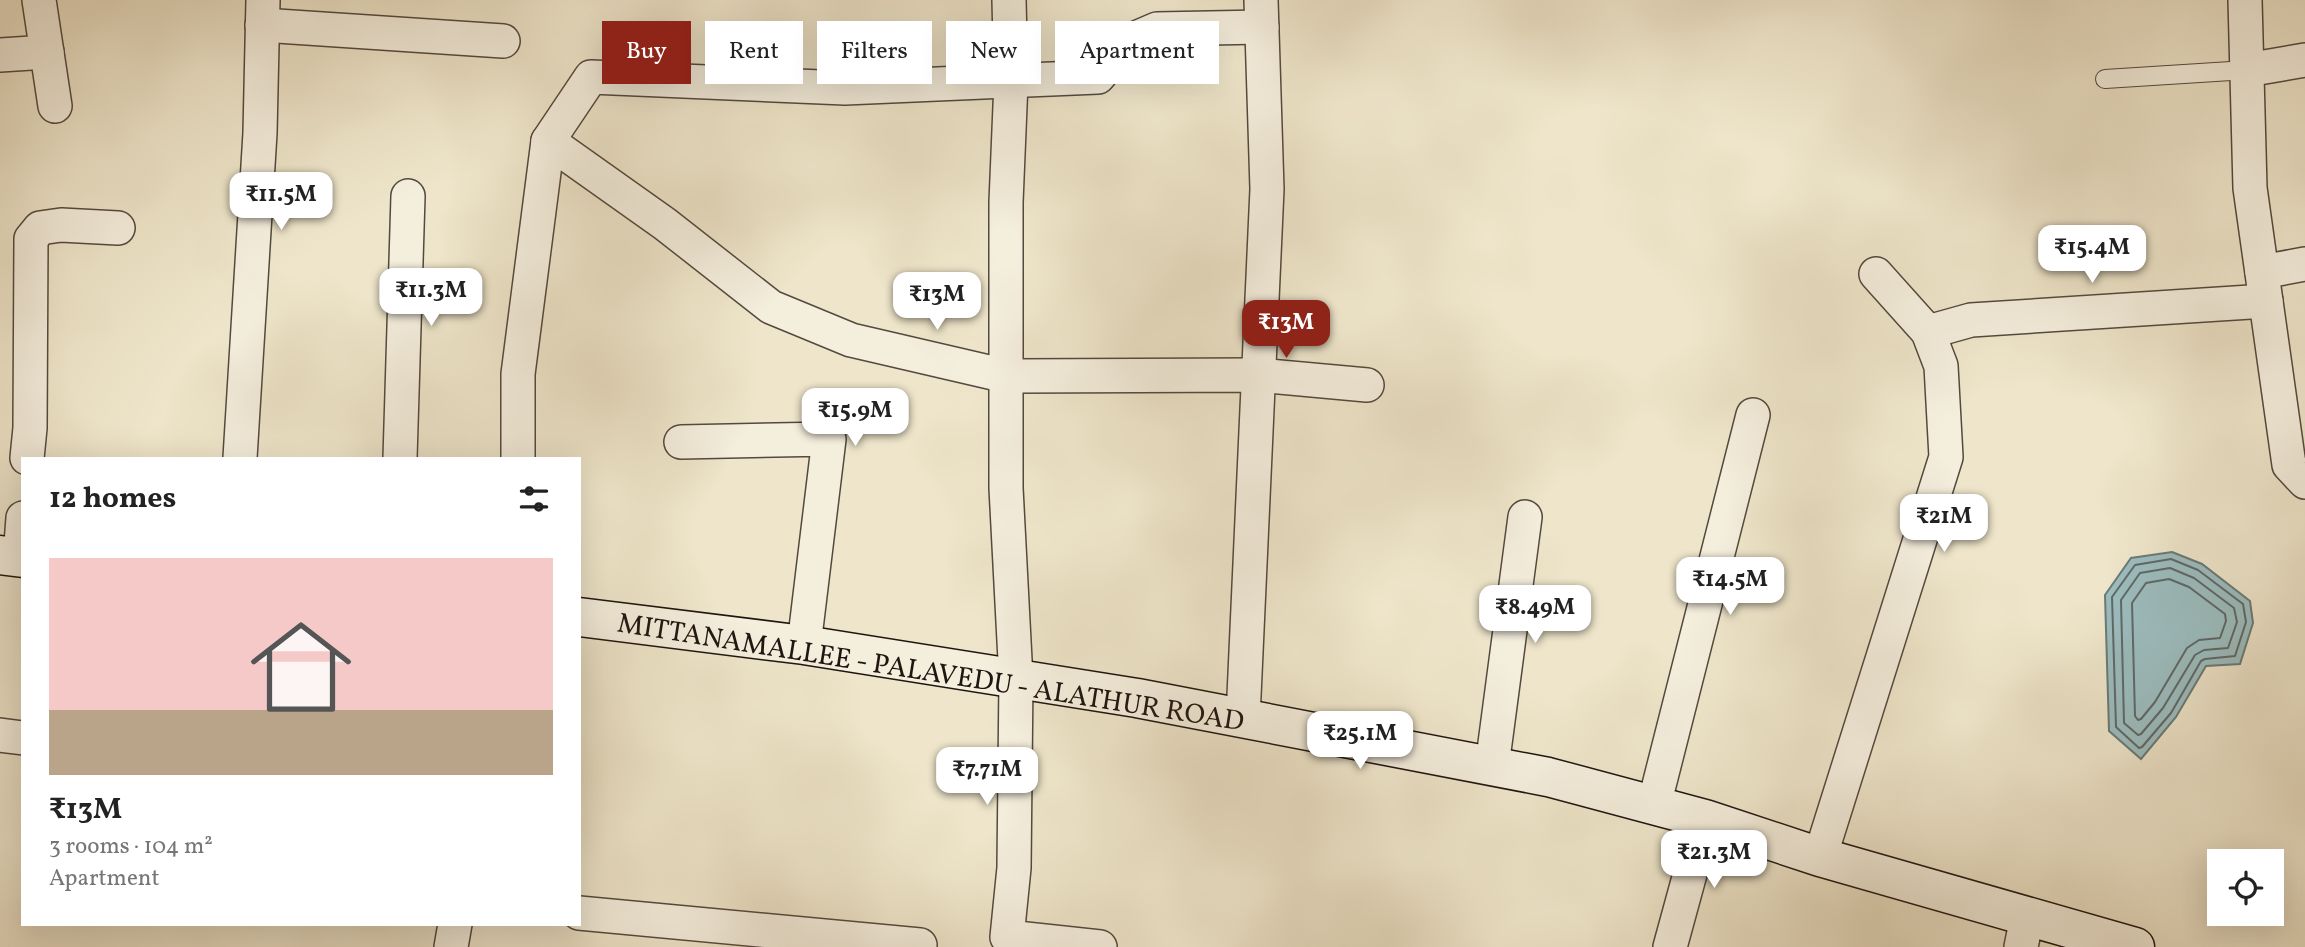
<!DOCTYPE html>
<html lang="en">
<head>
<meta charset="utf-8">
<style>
	:root { --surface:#fff; --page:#f6f6f6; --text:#222; --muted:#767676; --line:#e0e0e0; --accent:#8f2418 }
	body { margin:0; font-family:Vollkorn,serif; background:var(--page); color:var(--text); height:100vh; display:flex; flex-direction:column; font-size:26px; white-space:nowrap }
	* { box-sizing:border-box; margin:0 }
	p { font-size:23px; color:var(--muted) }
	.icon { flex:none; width:38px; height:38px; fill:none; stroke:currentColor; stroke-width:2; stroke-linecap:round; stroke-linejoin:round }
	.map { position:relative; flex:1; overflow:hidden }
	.side { position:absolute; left:21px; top:457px; width:560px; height:469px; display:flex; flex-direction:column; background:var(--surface); border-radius:0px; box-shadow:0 7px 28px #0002 }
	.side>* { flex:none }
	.banner { position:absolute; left:602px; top:21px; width:665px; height:63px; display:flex; gap:14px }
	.tools { position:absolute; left:2207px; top:849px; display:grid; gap:14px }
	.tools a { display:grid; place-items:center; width:77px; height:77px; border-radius:0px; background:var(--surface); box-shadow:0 7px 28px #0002; font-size:35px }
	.price { position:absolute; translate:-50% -60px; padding:0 16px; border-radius:14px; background:#fff; color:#222; font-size:23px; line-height:46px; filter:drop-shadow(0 2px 4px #0008) }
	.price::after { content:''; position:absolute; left:50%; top:42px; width:21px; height:16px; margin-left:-10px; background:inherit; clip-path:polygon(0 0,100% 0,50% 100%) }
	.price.selected { background:var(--accent); color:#fff }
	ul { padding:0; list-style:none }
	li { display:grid; align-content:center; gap:14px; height:371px; padding:0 28px }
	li+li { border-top:2px solid var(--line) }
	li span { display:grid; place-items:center; height:217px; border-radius:0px; color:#555 }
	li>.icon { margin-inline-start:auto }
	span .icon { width:126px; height:126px; fill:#fffc; stroke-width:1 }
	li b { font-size:30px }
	h2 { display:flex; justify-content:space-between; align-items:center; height:84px; padding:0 28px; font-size:30px }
	.chip { padding:0 24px; border-radius:0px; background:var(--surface); box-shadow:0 7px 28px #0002; font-size:24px; line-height:63px }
	.chip.selected { background:var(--accent); color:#fff }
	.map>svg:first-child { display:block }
</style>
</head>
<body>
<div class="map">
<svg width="2305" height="947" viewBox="0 0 2305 947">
	<rect width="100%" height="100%" fill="#eee5ca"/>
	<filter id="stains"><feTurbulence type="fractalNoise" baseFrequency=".00286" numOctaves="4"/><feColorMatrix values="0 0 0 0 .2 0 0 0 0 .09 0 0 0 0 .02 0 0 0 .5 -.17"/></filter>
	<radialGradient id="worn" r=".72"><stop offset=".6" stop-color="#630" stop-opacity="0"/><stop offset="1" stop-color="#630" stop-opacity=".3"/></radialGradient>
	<path fill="#9cbdbf" stroke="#6a7a79" stroke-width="2" d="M2172,552L2202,564L2250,601L2253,623L2240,664L2206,666L2176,717L2141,759L2109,731L2105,595L2131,558Z"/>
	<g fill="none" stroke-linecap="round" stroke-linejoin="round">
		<g stroke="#5e6968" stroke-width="2">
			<path d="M2171,559L2198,570L2243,604L2246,622L2235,656L2205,659L2201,661L2171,713L2142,747L2139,748L2116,727L2112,597L2135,565Z"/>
			<path d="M2170,568L2194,578L2234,608L2237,622L2228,648L2204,650L2195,655L2163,708L2141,734L2138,735L2124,723L2121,600L2140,573Z"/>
			<path d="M2169,579L2189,587L2225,614L2226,621L2220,638L2199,640L2187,648L2155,702L2141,719L2138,720L2135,716L2132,603L2146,583Z"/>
		</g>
		<g stroke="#54493e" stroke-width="20">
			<path id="lane" d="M2105,79L2247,70"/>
		</g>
		<g stroke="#54493e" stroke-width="36">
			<g id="street">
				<path d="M39,0L55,106"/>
				<path d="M1009,0L1011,82L1006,202V488L1016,679L1014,868L1007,937L1100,947"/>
				<path d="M2245,0L2250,188L2289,465L2305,482"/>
				<path d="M262,25L503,41"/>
				<path d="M0,55L47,52"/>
				<path d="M2247,70L2305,60"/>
				<path d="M548,141L665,224L771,307L851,340L1006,376L1258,375L1367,385"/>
				<path d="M2262,272L2305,264"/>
				<path d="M1928,332L1971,320L2266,301"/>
				<path d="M681,442L829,439L804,645"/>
				<path d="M27,458L30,428L31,239L40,228L61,225L118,228"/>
				<path d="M240,458L260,133L263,0"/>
				<path d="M400,458L408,196"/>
				<path d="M518,458V374L548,141L591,77L845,88L1098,77L1129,41L1157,29L1262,27"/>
				<path d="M20,557L23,518"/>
				<path d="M1243,718L1267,189L1261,0"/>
				<path d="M0,735L23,738"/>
				<path d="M1492,766L1525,517"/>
				<path d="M1654,805L1753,415"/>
				<path d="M1820,857L1946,457L1941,366L1928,332L1876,274"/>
				<path d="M579,913L920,945"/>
				<path d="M451,947L455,924"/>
				<path d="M1670,947L1705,819"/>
				<path d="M2021,947L2027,917"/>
			</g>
		</g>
		<g stroke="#201510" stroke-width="41">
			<g id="secondary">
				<path d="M0,555L23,558"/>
				<path d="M579,617L804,645L1137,698L1548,777L1705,819L1820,857L2135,947"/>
			</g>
		</g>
		<use href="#lane" stroke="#f4eedd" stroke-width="18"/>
		<use href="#street" stroke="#f4eedd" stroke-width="33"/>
		<use href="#secondary" stroke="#f4eedd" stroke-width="38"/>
	</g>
	<g text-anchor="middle" stroke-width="5" stroke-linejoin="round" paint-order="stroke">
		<g font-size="28" fill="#201510" stroke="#f4eedd">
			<text transform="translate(931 671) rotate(9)" y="10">MITTANAMALLEE - PALAVEDU - ALATHUR ROAD</text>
		</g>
	</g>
	<rect width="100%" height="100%" filter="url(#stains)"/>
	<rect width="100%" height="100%" fill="url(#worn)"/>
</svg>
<div class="tools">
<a><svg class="icon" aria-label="locate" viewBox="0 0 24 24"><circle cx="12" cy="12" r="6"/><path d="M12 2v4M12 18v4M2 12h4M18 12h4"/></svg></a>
</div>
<b class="price" style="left:281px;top:232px">₹11.5M</b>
<b class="price" style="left:2092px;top:285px">₹15.4M</b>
<b class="price" style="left:431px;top:328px">₹11.3M</b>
<b class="price" style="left:937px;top:332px">₹13M</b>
<b class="price selected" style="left:1286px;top:360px">₹13M</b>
<b class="price" style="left:855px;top:448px">₹15.9M</b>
<b class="price" style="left:1944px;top:554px">₹21M</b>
<b class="price" style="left:1730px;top:617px">₹14.5M</b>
<b class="price" style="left:1535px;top:645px">₹8.49M</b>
<b class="price" style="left:1360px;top:771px">₹25.1M</b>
<b class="price" style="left:987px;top:807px">₹7.71M</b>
<b class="price" style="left:1714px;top:890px">₹21.3M</b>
<div class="banner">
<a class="chip selected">Buy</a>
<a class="chip">Rent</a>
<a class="chip">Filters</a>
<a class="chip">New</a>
<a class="chip">Apartment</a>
</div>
<section class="side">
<h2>12 homes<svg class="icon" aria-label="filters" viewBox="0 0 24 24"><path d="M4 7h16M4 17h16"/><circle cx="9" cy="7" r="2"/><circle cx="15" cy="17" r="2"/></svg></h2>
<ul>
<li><span style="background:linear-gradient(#f6c9c9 70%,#b9a48a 0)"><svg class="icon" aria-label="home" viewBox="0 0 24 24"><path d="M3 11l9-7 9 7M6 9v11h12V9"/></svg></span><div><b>₹13M</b><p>3 rooms · 104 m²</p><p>Apartment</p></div></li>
</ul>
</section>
</div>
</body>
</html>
